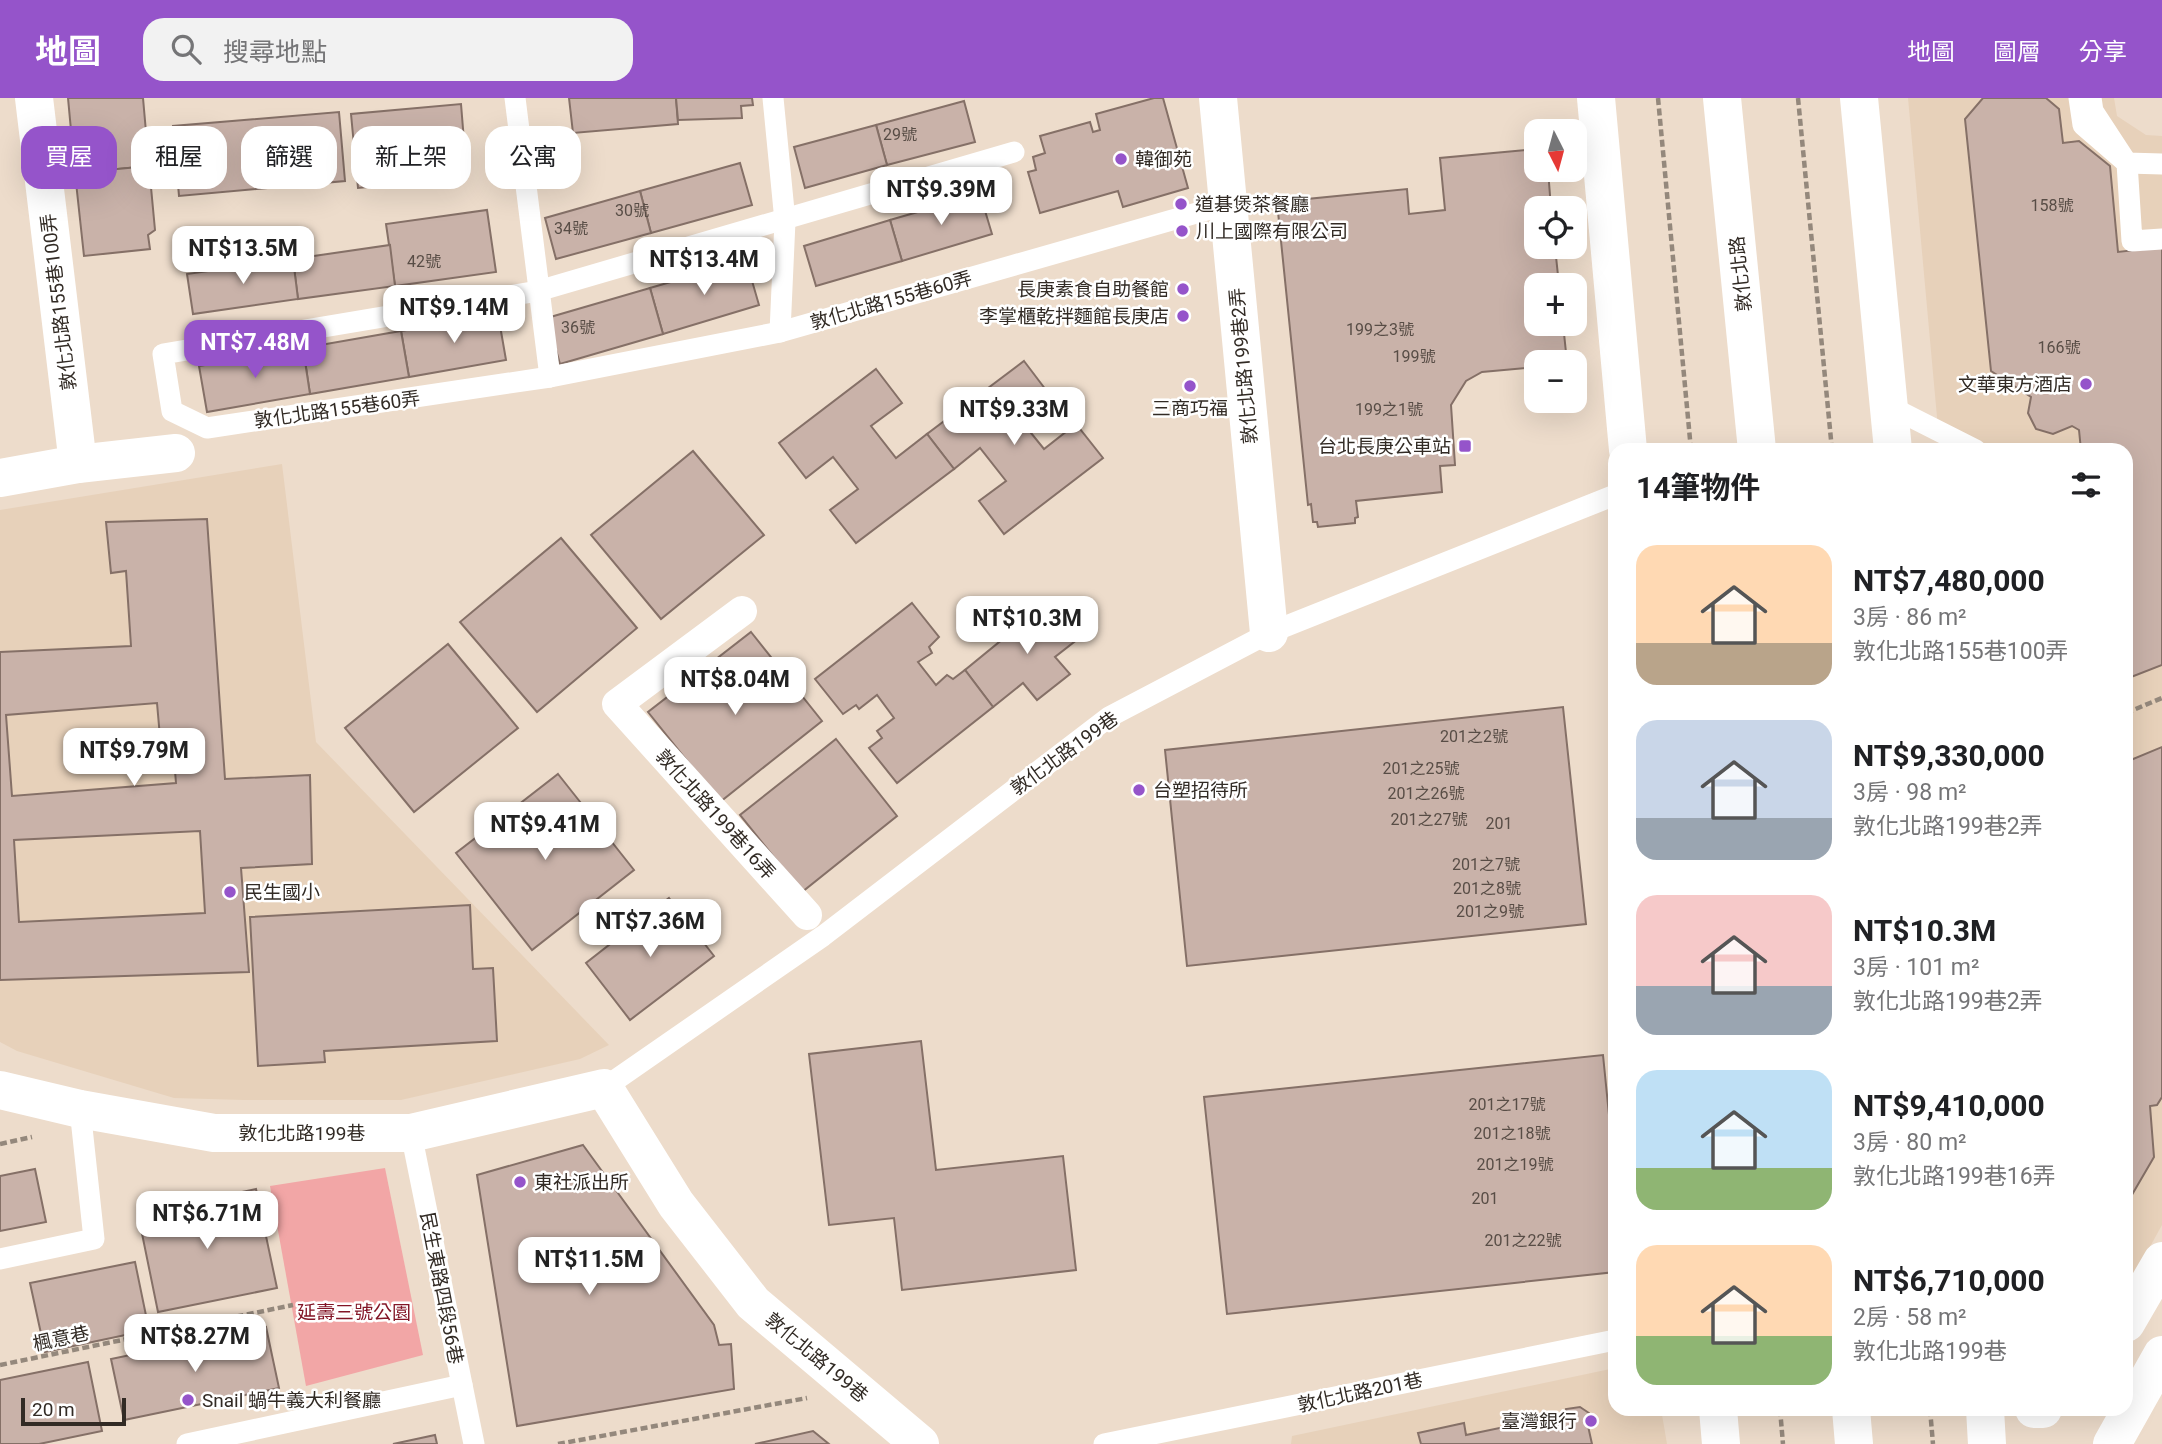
<!DOCTYPE html>
<html lang="zh-TW">
<head>
<meta charset="utf-8">
<style>
	:root { --surface:#fff; --page:#f2f2f2; --text:#202124; --muted:#757577; --accent:#9554ca }
	body { margin:0; font-family:Roboto,"Noto Sans TC",sans-serif; background:var(--page); color:var(--text); height:100vh; display:flex; flex-direction:column; font-size:26px; white-space:nowrap }
	* { box-sizing:border-box; margin:0 }
	p { font-size:23px; color:var(--muted) }
	.icon { flex:none; width:38px; height:38px; fill:none; stroke:currentColor; stroke-width:2; stroke-linecap:round; stroke-linejoin:round }
	.map { position:relative; flex:1; overflow:hidden }
	.panel { position:absolute; left:1608px; top:345px; width:525px; height:973px; display:flex; flex-direction:column; background:var(--surface); border-radius:21px; box-shadow:0 7px 28px #0002 }
	.panel>* { flex:none }
	.top-card { position:absolute; left:21px; top:28px; width:665px; height:63px; display:flex; gap:14px }
	.needle { width:46px; rotate:174deg }
	.tools { position:absolute; left:1524px; top:21px; display:grid; gap:14px }
	.tools a { display:grid; place-items:center; width:63px; height:63px; border-radius:14px; background:var(--surface); box-shadow:0 7px 28px #0002; font-size:35px }
	.scale { position:absolute; left:21px; bottom:18px; width:105px; box-sizing:border-box; padding-left:7px; border:4px solid #322b25; border-top:0; font-size:19px; line-height:24px; white-space:nowrap; color:#322b25; -webkit-text-stroke:5px #fff; paint-order:stroke }
	.price { position:absolute; translate:-50% -60px; padding:0 16px; border-radius:14px; background:#fff; color:#222; font-size:23px; line-height:46px; filter:drop-shadow(0 2px 4px #0008) }
	.price::after { content:''; position:absolute; left:50%; top:42px; width:21px; height:16px; margin-left:-10px; background:inherit; clip-path:polygon(0 0,100% 0,50% 100%) }
	.price.current { background:var(--accent); color:#fff }
	ul { padding:0; list-style:none }
	li { display:flex; align-items:center; gap:21px; height:175px; padding:0 28px }
	li span { display:grid; place-items:center; flex:none; width:196px; height:140px; border-radius:21px; color:#555 }
	li>.icon { margin-inline-start:auto }
	span .icon { width:84px; height:84px; fill:#fffc; stroke-width:1 }
	li b { font-size:30px }
	h2 { display:flex; justify-content:space-between; align-items:center; height:84px; padding:0 28px; font-size:30px }
	.chip { padding:0 24px; border-radius:21px; background:var(--surface); box-shadow:0 7px 28px #0002; font-size:24px; line-height:63px }
	.chip.current { background:var(--accent); color:#fff }
	header { display:flex; align-items:center; gap:42px; box-sizing:border-box; height:98px; padding:0 35px; background:var(--accent); color:#fff }
	header strong { font-size:33px }
	nav { display:flex; gap:38px; margin-inline-start:auto; font-size:24px }
	.search { width:490px; height:63px; background:var(--page); display:flex; align-items:center; gap:18px; box-sizing:border-box; padding:0 24px; border-radius:21px; color:var(--muted); font-size:26px }
	.map>svg:first-child { display:block }
</style>
</head>
<body>
<header>
<strong>地圖</strong>
<div class="search"><svg class="icon" aria-label="search" viewBox="0 0 24 24"><circle cx="10" cy="10" r="6"/><path d="M15 15l6 6"/></svg>搜尋地點</div>
<nav><a>地圖</a><a>圖層</a><a>分享</a></nav>
</header>
<div class="map">
<svg width="2162" height="1346" viewBox="0 0 2162 1346">
	<rect width="100%" height="100%" fill="#eddccb"/>
	<g fill="#e7d1ba">
		<path d="M1908,0H2114L2117,18L2146,37L2162,38V1127L2126,1192V352H1940Z"/>
		<path d="M282,366L316,644L609,947L580,961L401,1002H244L174,1000L17,953L0,944V412Z"/>
		<path d="M1615,1270V1311H1661L1667,1346H1291L1292,1338Z"/>
	</g>
	<path fill="#f2a6a6" d="M385,1070L423,1257L306,1288L270,1088Z"/>
	<g fill="#c9b2a9" stroke="#857067" stroke-width="2" fill-rule="evenodd">
		<path d="M68,0H143L149,68L75,75Z"/>
		<path d="M569,0H676L678,26L573,35Z"/>
		<path d="M676,0H752L753,7L741,8L742,20L678,22Z"/>
		<path d="M1154,0H1163L1188,90L1123,109L1118,93L1040,115L1028,74L1036,72L1033,59L1045,55L1040,38L1090,24L1093,34L1100,32L1096,16Z"/>
		<path d="M1983,0H2046L2059,11L2063,45L2079,43L2110,68L2118,154L2162,149V567L2126,581V352H2081L2079,332L2072,328L2053,336L2036,331L2028,315L2031,299L1991,273L1965,21Z"/>
		<path d="M964,3L975,44L887,67L876,27Z"/>
		<path d="M461,6L467,80L358,90L351,16Z"/>
		<path d="M339,14L345,83L179,98L173,28Z"/>
		<path d="M876,27L887,67L805,90L794,49Z"/>
		<path d="M1536,51V72H1548L1551,110H1536V149H1555L1559,187H1536V226H1563L1567,264H1536V269L1482,274L1466,283L1451,307L1455,367L1440,368L1442,394L1356,403L1358,419L1355,420V425L1318,429L1317,424H1313L1311,406L1308,407L1277,104L1407,91L1409,116L1445,112L1440,60Z"/>
		<path d="M740,65L752,107L651,135L640,93Z"/>
		<path d="M149,68L155,132L148,137L150,151L84,158L75,75Z"/>
		<path d="M640,93L651,135L556,161L545,120Z"/>
		<path d="M980,96L992,136L902,163L890,122Z"/>
		<path d="M487,112L496,174L395,188L386,126Z"/>
		<path d="M890,122L902,163L816,188L804,148Z"/>
		<path d="M390,147L395,188L298,201L293,161Z"/>
		<path d="M293,161L298,201L193,216L187,176Z"/>
		<path d="M746,162L759,207L663,236L650,190Z"/>
		<path d="M650,190L663,236L560,266L547,220Z"/>
		<path d="M498,216L506,262L409,279L401,233Z"/>
		<path d="M401,233L409,279L310,296L303,250Z"/>
		<path d="M303,250L310,296L207,314L199,268Z"/>
		<path d="M1024,263L1049,296L1018,319L1044,351L1076,326L1103,360L1004,436L979,403L1006,383L980,350L954,371L927,336Z"/>
		<path d="M876,271L902,305L871,328L896,360L927,336L954,371L856,445L830,412L858,391L833,359L806,380L779,345Z"/>
		<path d="M693,353L764,437L661,521L591,437Z"/>
		<path d="M207,421L225,681L310,677L312,766L241,770L249,874L0,882V554L131,548L126,473L111,475L106,424ZM157,605L162,662L174,661L176,685L12,698L6,617ZM200,733L205,815L19,824L14,742Z"/>
		<path d="M561,440L637,530L537,614L460,524Z"/>
		<path d="M1053,500L1083,537L1055,559L1070,576L1037,602L1023,585L993,609L965,572Z"/>
		<path d="M912,505L939,539L929,549L932,555L918,564L936,587L947,577L953,581L965,572L993,609L897,685L869,650L882,640L877,633L894,620L877,597L859,611L856,607L843,616L815,581Z"/>
		<path d="M751,534L822,623L720,704L648,614Z"/>
		<path d="M448,546L518,630L414,714L345,630Z"/>
		<path d="M1563,609L1586,826L1187,868L1165,652Z"/>
		<path d="M836,641L897,718L802,794L740,717Z"/>
		<path d="M2162,649V999L2157,1007L2150,1008L2154,1059L2126,1107V664Z"/>
		<path d="M558,676L634,772L532,852L456,755Z"/>
		<path d="M669,800L714,858L630,922L586,865Z"/>
		<path d="M470,807L473,871L493,870L497,943L324,953L325,964L258,968L250,819Z"/>
		<path d="M921,943L936,1072L1063,1058L1076,1172L902,1192L894,1120L829,1127L809,956Z"/>
		<path d="M1603,957L1615,1077V1174L1227,1216L1204,999Z"/>
		<path d="M583,1047L714,1227L719,1247L731,1246L734,1291L517,1328L477,1077Z"/>
		<path d="M35,1071L46,1124L0,1133V1078Z"/>
		<path d="M256,1091L277,1190L158,1214L138,1116Z"/>
		<path d="M135,1164L149,1232L45,1254L30,1185Z"/>
		<path d="M266,1229L279,1290L124,1322L111,1261Z"/>
		<path d="M88,1264L102,1333L39,1346H0V1282Z"/>
		<path d="M1580,1309L1589,1315L1592,1327L1588,1328L1592,1346H1421L1418,1335L1464,1325L1466,1337L1567,1316L1566,1311Z"/>
		<path d="M813,1333L829,1346H755Z"/>
		<path d="M435,1337L437,1346H393Z"/>
	</g>
	<g fill="none" stroke-linecap="round" stroke-linejoin="round">
		<g stroke="#94887c" stroke-width="4.5" stroke-dasharray="7 3.5" stroke-linecap="butt">
			<path d="M1658,0L1691,352"/>
			<path d="M1798,0L1832,352"/>
			<path d="M2126,615L2162,600"/>
			<path d="M0,1046L32,1039"/>
			<path d="M0,1267L293,1207"/>
			<path d="M1780,1311L1783,1346"/>
			<path d="M1930,1311L1933,1346"/>
			<path d="M558,1346L807,1300"/>
		</g>
		<g stroke="#fff" stroke-width="21">
			<path d="M515,0L550,279"/>
			<path d="M773,0L785,123L780,234"/>
			<path d="M2079,0L2083,27L2127,65L2162,66"/>
			<path d="M2091,0L2093,13L2127,65L2132,143L2162,141"/>
			<path d="M1014,54L538,193L163,256L172,313L207,330L550,279L780,234L1228,106"/>
			<path d="M1889,308L1976,352"/>
			<path d="M604,990L823,838L1109,619L1269,535L1615,397"/>
			<path d="M411,1035L474,1346"/>
			<path d="M0,1161L94,1141L80,1011"/>
			<path d="M187,1346L462,1287"/>
			<path d="M1104,1346L1615,1242"/>
		</g>
		<path stroke="#fff" stroke-width="30" d="M742,513L617,606L807,817"/>
		<g stroke="#fff" stroke-width="38">
			<path d="M34,0L78,366"/>
			<path d="M1218,0L1269,535"/>
			<path d="M0,380L78,366L176,355"/>
			<path d="M0,992L80,1011L214,1035H411L604,990L676,1106L753,1205L920,1346"/>
			<path d="M2126,1225L2162,1163"/>
			<path d="M2034,1311H2043"/>
			<path d="M2112,1346L2162,1257"/>
		</g>
		<g stroke="#fff" stroke-width="38">
			<path d="M1596,0L1628,352"/>
			<path d="M1722,0L1757,352"/>
			<path d="M1859,0L1893,352"/>
			<path d="M1718,1311L1721,1346"/>
			<path d="M1851,1311L1854,1346"/>
			<path d="M1985,1311L1987,1346"/>
		</g>
	</g>
	<g fill="#9554ca" stroke="#fff" stroke-width="2.5">
		<circle cx="1121" cy="61" r="7"/>
		<circle cx="1181" cy="106" r="7"/>
		<circle cx="1182" cy="133" r="7"/>
		<circle cx="1183" cy="191" r="7"/>
		<circle cx="1183" cy="218" r="7"/>
		<circle cx="2086" cy="286" r="7"/>
		<circle cx="1190" cy="288" r="7"/>
		<rect x="1458" y="341" width="14" height="14" rx="3.5"/>
		<circle cx="1139" cy="692" r="7"/>
		<circle cx="230" cy="794" r="7"/>
		<circle cx="520" cy="1084" r="7"/>
		<circle cx="188" cy="1302" r="7"/>
		<circle cx="1591" cy="1323" r="7"/>
	</g>
	<g text-anchor="middle" stroke-width="5" stroke-linejoin="round" paint-order="stroke">
		<g font-size="16" fill="#584d46">
			<text x="900" y="42">29號</text>
			<text x="2052" y="113">158號</text>
			<text x="632" y="118">30號</text>
			<text x="571" y="136">34號</text>
			<text x="424" y="169">42號</text>
			<text x="578" y="235">36號</text>
			<text x="1380" y="237">199之3號</text>
			<text x="2059" y="255">166號</text>
			<text x="1414" y="264">199號</text>
			<text x="1389" y="317">199之1號</text>
			<text x="1474" y="644">201之2號</text>
			<text x="1421" y="676">201之25號</text>
			<text x="1426" y="701">201之26號</text>
			<text x="1429" y="727">201之27號</text>
			<text x="1499" y="731">201</text>
			<text x="1486" y="772">201之7號</text>
			<text x="1487" y="796">201之8號</text>
			<text x="1490" y="819">201之9號</text>
			<text x="1507" y="1012">201之17號</text>
			<text x="1512" y="1041">201之18號</text>
			<text x="1515" y="1072">201之19號</text>
			<text x="1485" y="1106">201</text>
			<text x="1523" y="1148">201之22號</text>
		</g>
		<g font-size="19" fill="#322b25" stroke="#fff" text-anchor="start">
			<text x="1135" y="68">韓御苑</text>
			<text x="1195" y="113">道碁煲茶餐廳</text>
			<text x="1196" y="140">川上國際有限公司</text>
			<text x="1169" y="198" text-anchor="end">長庚素食自助餐館</text>
			<text x="1169" y="225" text-anchor="end">李掌櫃乾拌麵館長庚店</text>
			<text x="2072" y="293" text-anchor="end">文華東方酒店</text>
			<text x="1190" y="317" text-anchor="middle">三商巧福</text>
			<text x="1451" y="355" text-anchor="end">台北長庚公車站</text>
			<text x="1153" y="699">台塑招待所</text>
			<text x="244" y="801">民生國小</text>
			<text x="534" y="1091">東社派出所</text>
			<text x="202" y="1309">Snail 蝸牛義大利餐廳</text>
			<text x="1577" y="1330" text-anchor="end">臺灣銀行</text>
		</g>
		<g font-size="19" fill="#322b25" stroke="#fff">
			<text transform="translate(1740 176) rotate(-96)" y="7">敦化北路</text>
			<text transform="translate(891 202) rotate(-16)" y="7">敦化北路155巷60弄</text>
			<text transform="translate(58 204) rotate(-97)" y="7">敦化北路155巷100弄</text>
			<text transform="translate(1243 268) rotate(-95)" y="7">敦化北路199巷2弄</text>
			<text transform="translate(337 311) rotate(-8)" y="7">敦化北路155巷60弄</text>
			<text transform="translate(1064 655) rotate(-36)" y="7">敦化北路199巷</text>
			<text transform="translate(716 716) rotate(48)" y="7">敦化北路199巷16弄</text>
			<text x="302" y="1042">敦化北路199巷</text>
			<text transform="translate(442 1190) rotate(79)" y="7">民生東路四段56巷</text>
			<text transform="translate(61 1240) rotate(-12)" y="7">楓意巷</text>
			<text transform="translate(817 1259) rotate(40)" y="7">敦化北路199巷</text>
			<text transform="translate(1360 1294) rotate(-12)" y="7">敦化北路201巷</text>
		</g>
		<g font-size="19" fill="#821526" stroke="#fff">
			<text x="354" y="1221">延壽三號公園</text>
		</g>
	</g>
</svg>
<div class="tools">
<a><svg class="needle" viewBox="-14 -14 28 28"><path d="M0-13l5 13h-10z" fill="#e53935"/><path d="M0 13l5-13h-10z" fill="#757577"/></svg></a>
<a><svg class="icon" aria-label="locate" viewBox="0 0 24 24"><circle cx="12" cy="12" r="6"/><path d="M12 2v4M12 18v4M2 12h4M18 12h4"/></svg></a>
<a>+</a>
<a>−</a>
</div>
<div class="scale">20 m</div>
<b class="price" style="left:941px;top:129px">NT$9.39M</b>
<b class="price" style="left:243px;top:188px">NT$13.5M</b>
<b class="price" style="left:704px;top:199px">NT$13.4M</b>
<b class="price" style="left:454px;top:247px">NT$9.14M</b>
<b class="price current" style="left:255px;top:282px">NT$7.48M</b>
<b class="price" style="left:1014px;top:349px">NT$9.33M</b>
<b class="price" style="left:1027px;top:558px">NT$10.3M</b>
<b class="price" style="left:735px;top:619px">NT$8.04M</b>
<b class="price" style="left:134px;top:690px">NT$9.79M</b>
<b class="price" style="left:545px;top:764px">NT$9.41M</b>
<b class="price" style="left:650px;top:861px">NT$7.36M</b>
<b class="price" style="left:207px;top:1153px">NT$6.71M</b>
<b class="price" style="left:589px;top:1199px">NT$11.5M</b>
<b class="price" style="left:195px;top:1276px">NT$8.27M</b>
<div class="top-card">
<a class="chip current">買屋</a>
<a class="chip">租屋</a>
<a class="chip">篩選</a>
<a class="chip">新上架</a>
<a class="chip">公寓</a>
</div>
<section class="panel">
<h2>14筆物件<svg class="icon" aria-label="filters" viewBox="0 0 24 24"><path d="M4 7h16M4 17h16"/><circle cx="9" cy="7" r="2"/><circle cx="15" cy="17" r="2"/></svg></h2>
<ul>
<li><span style="background:linear-gradient(#ffd9b3 70%,#b9a48a 0)"><svg class="icon" aria-label="home" viewBox="0 0 24 24"><path d="M3 11l9-7 9 7M6 9v11h12V9"/></svg></span><div><b>NT$7,480,000</b><p>3房 · 86 m²</p><p>敦化北路155巷100弄</p></div></li>
<li><span style="background:linear-gradient(#c9d6e8 70%,#9aa5b1 0)"><svg class="icon" aria-label="home" viewBox="0 0 24 24"><path d="M3 11l9-7 9 7M6 9v11h12V9"/></svg></span><div><b>NT$9,330,000</b><p>3房 · 98 m²</p><p>敦化北路199巷2弄</p></div></li>
<li><span style="background:linear-gradient(#f6c9c9 65%,#9aa5b1 0)"><svg class="icon" aria-label="home" viewBox="0 0 24 24"><path d="M3 11l9-7 9 7M6 9v11h12V9"/></svg></span><div><b>NT$10.3M</b><p>3房 · 101 m²</p><p>敦化北路199巷2弄</p></div></li>
<li><span style="background:linear-gradient(#bfe0f5 70%,#8fb573 0)"><svg class="icon" aria-label="home" viewBox="0 0 24 24"><path d="M3 11l9-7 9 7M6 9v11h12V9"/></svg></span><div><b>NT$9,410,000</b><p>3房 · 80 m²</p><p>敦化北路199巷16弄</p></div></li>
<li><span style="background:linear-gradient(#ffd9b3 65%,#8fb573 0)"><svg class="icon" aria-label="home" viewBox="0 0 24 24"><path d="M3 11l9-7 9 7M6 9v11h12V9"/></svg></span><div><b>NT$6,710,000</b><p>2房 · 58 m²</p><p>敦化北路199巷</p></div></li>
</ul>
</section>
</div>
</body>
</html>
